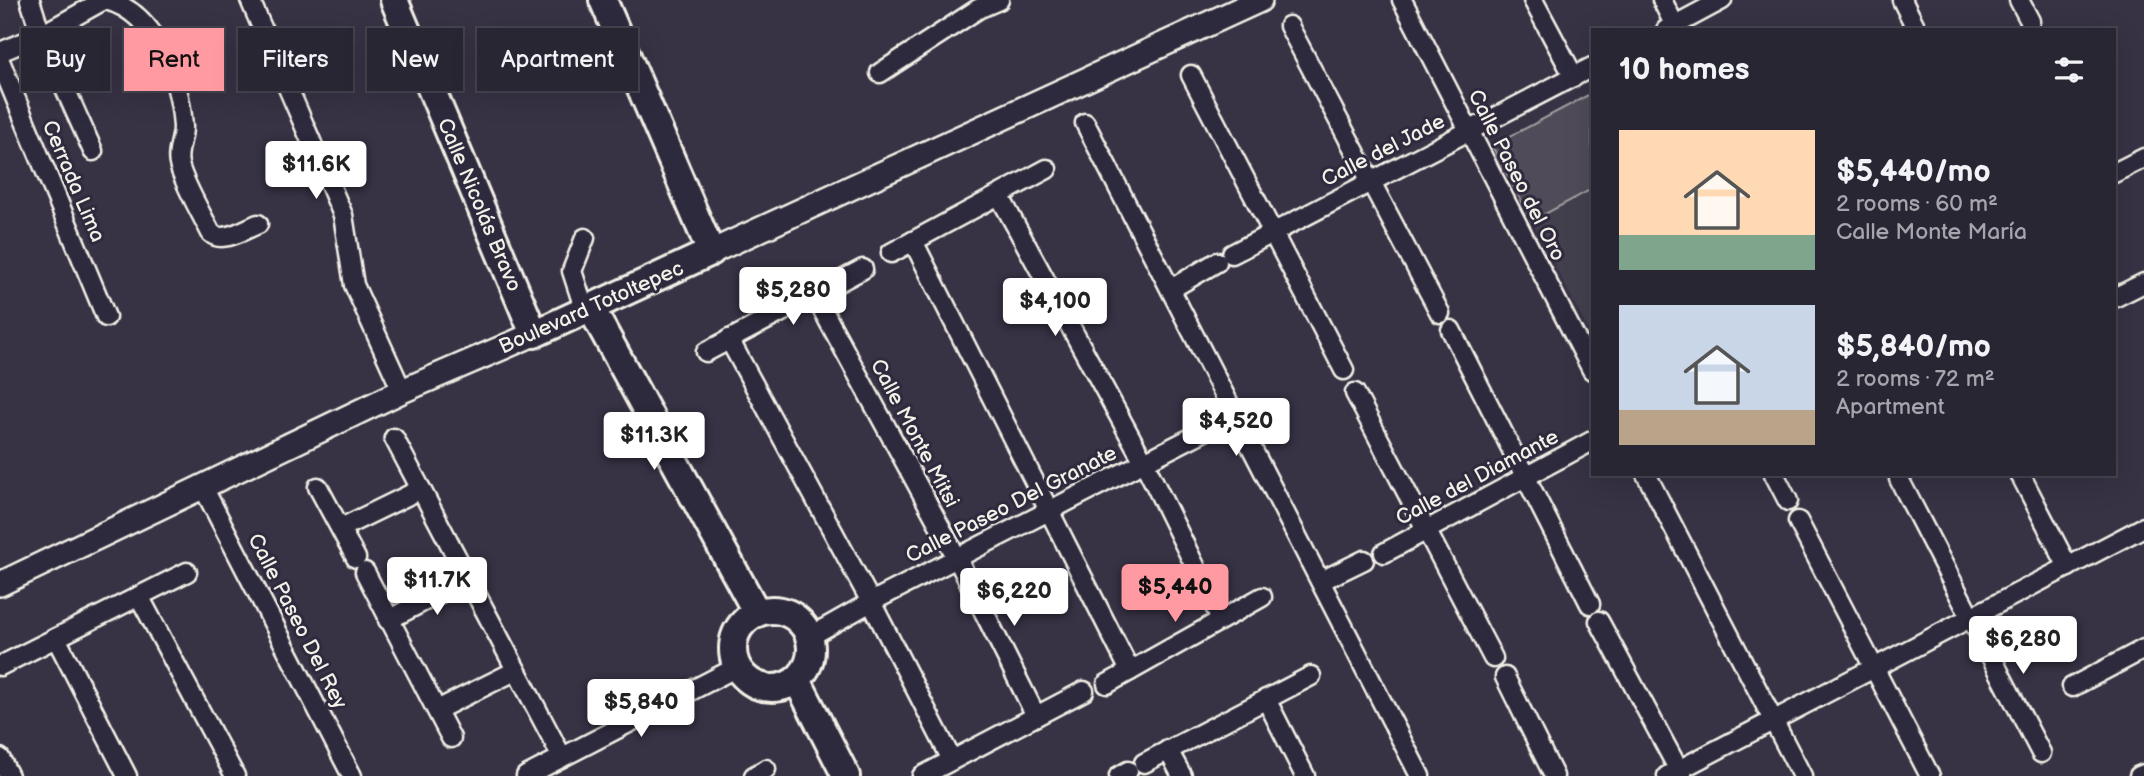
<!DOCTYPE html>
<html lang="en">
<head>
<meta charset="utf-8">
<style>
	:root { --surface:#292633; --page:#312e3b; --text:#f1f3f6; --muted:#a5a5ac; --line:#45434e; --accent:#ff9aa2 }
	body { margin:0; font-family:"Balsamiq Sans",sans-serif; background:var(--page); color:var(--text); height:100vh; display:flex; flex-direction:column; font-size:26px; white-space:nowrap }
	* { box-sizing:border-box; margin:0 }
	p { font-size:23px; color:var(--muted) }
	.icon { flex:none; width:38px; height:38px; fill:none; stroke:currentColor; stroke-width:2; stroke-linecap:round; stroke-linejoin:round }
	.map { position:relative; flex:1; overflow:hidden }
	.panel { position:absolute; left:1591px; top:28px; width:525px; height:448px; display:flex; flex-direction:column; background:var(--surface); border-radius:0px; box-shadow:0 7px 28px #0002,0 0 0 2px var(--line) }
	.panel>* { flex:none }
	.top-card { position:absolute; left:21px; top:28px; width:665px; height:63px; display:flex; gap:14px }
	.price { position:absolute; translate:-50% -60px; padding:0 16px; border-radius:7px; background:#fff; color:#222; font-size:23px; line-height:46px; filter:drop-shadow(0 2px 4px #0008) }
	.price::after { content:''; position:absolute; left:50%; top:42px; width:21px; height:16px; margin-left:-10px; background:inherit; clip-path:polygon(0 0,100% 0,50% 100%) }
	.price.current { background:var(--accent); color:#111 }
	ul { padding:0; list-style:none }
	li { display:flex; align-items:center; gap:21px; height:175px; padding:0 28px }
	li span { display:grid; place-items:center; flex:none; width:196px; height:140px; border-radius:0px; color:#555 }
	li>.icon { margin-inline-start:auto }
	span .icon { width:84px; height:84px; fill:#fffc; stroke-width:1 }
	li b { font-size:30px }
	h2 { display:flex; justify-content:space-between; align-items:center; height:84px; padding:0 28px; font-size:30px }
	.pill { padding:0 24px; border-radius:0px; background:var(--surface); box-shadow:0 7px 28px #0002,0 0 0 2px var(--line); font-size:24px; line-height:63px }
	.pill.current { background:var(--accent); color:#111 }
	.map>svg:first-child { display:block }
</style>
</head>
<body>
<div class="map">
<svg width="2144" height="776" viewBox="0 0 2144 776">
	<rect width="100%" height="100%" fill="#373244"/>
	<filter id="ink" filterUnits="userSpaceOnUse"><feTurbulence type="fractalNoise" baseFrequency=".0143" numOctaves="2"/><feDisplacementMap in="SourceGraphic" scale="14" xChannelSelector="R" yChannelSelector="G"/><feConvolveMatrix kernelMatrix="1 2 1 2 8 2 1 2 1" color-interpolation-filters="sRGB"/></filter>
	<g filter="url(#ink)">
		<path fill="#433f4e" d="M1592,189V338L1532,221Z"/>
		<path fill="#504b59" stroke="#a29ea0" stroke-width="2" d="M1592,93V189L1532,221L1492,146Z"/>
		<g fill="none" stroke-linecap="round" stroke-linejoin="round">
			<g stroke="#f4f1e8" stroke-width="23">
				<g id="minor">
					<path d="M30,0L41,35L93,151"/>
					<path d="M106,0C157,13 180,80 183,127C183,140 176,152 179,164C182,180 203,217 211,233C223,244 245,229 258,224"/>
					<path d="M250,0L343,215L354,285L402,391"/>
					<path d="M1402,0L1592,370"/>
					<path d="M1533,0L1574,77"/>
					<path d="M1662,0L1677,30"/>
					<path d="M1902,0L1917,30"/>
					<path d="M2019,0L2030,21"/>
					<path d="M1289,26L1440,313"/>
					<path d="M1666,30L1722,0"/>
					<path d="M0,52L41,35L104,0"/>
					<path d="M0,61L106,317"/>
					<path d="M880,73L978,9L999,0"/>
					<path d="M1191,75L1344,370"/>
					<path d="M1085,123L1420,776"/>
					<path d="M2114,173L2144,158"/>
					<path d="M999,195L1144,462L1221,619"/>
					<path d="M585,238L572,271L585,311"/>
					<path d="M913,241L1130,671"/>
					<path d="M891,253L1047,169"/>
					<path d="M1232,254L1592,67"/>
					<path d="M1171,289L1217,262"/>
					<path d="M814,294L957,558L1036,716"/>
					<path d="M2114,298L2144,283"/>
					<path d="M1451,330L1590,604"/>
					<path d="M729,339L871,602L952,760"/>
					<path d="M706,352L863,269"/>
					<path d="M1355,393L1493,658"/>
					<path d="M394,438L562,757"/>
					<path d="M1646,474L1802,776"/>
					<path d="M1774,474L1788,501"/>
					<path d="M2020,474L2068,567"/>
					<path d="M1899,479L2041,753"/>
					<path d="M203,487L352,776"/>
					<path d="M318,487L356,558"/>
					<path d="M1798,521L1930,776"/>
					<path d="M341,528L421,489"/>
					<path d="M1384,553L1592,441"/>
					<path d="M365,572L451,738"/>
					<path d="M1321,581L1364,560"/>
					<path d="M139,596L235,776"/>
					<path d="M388,620L467,579"/>
					<path d="M1599,621L1682,776"/>
					<path d="M809,637L871,602L1236,415"/>
					<path d="M56,638L127,776"/>
					<path d="M0,666L187,572"/>
					<path d="M1505,677L1554,776"/>
					<path d="M1107,684L1262,597"/>
					<path d="M2072,687L2144,649"/>
					<path d="M1266,699L1305,776"/>
					<path d="M437,710L515,671"/>
					<path d="M1168,750L1182,776"/>
					<path d="M0,758L9,776"/>
					<path d="M1144,763L1311,676"/>
					<path d="M526,776L737,667"/>
					<path d="M754,776L766,769"/>
					<path d="M922,776L1084,691"/>
					<path d="M1119,776L1128,771"/>
					<path d="M1667,776L2144,527"/>
					<path d="M2139,776L2144,774"/>
				</g>
			</g>
			<g stroke="#f4f1e8" stroke-width="28">
				<g id="tertiary">
					<path d="M711,252L1260,0"/>
					<path d="M0,584L402,391L534,334"/>
				</g>
			</g>
			<g stroke="#f4f1e8" stroke-width="32">
				<g id="secondary">
					<path id="s1" d="M394,0L534,334L711,252L603,0"/>
					<path d="M591,308L757,613"/>
					<circle cx="772" cy="649" r="39"/>
					<path d="M797,680L846,776"/>
				</g>
			</g>
			<use href="#minor" stroke="#2f2a3d" stroke-width="18"/>
			<use href="#tertiary" stroke="#2f2a3d" stroke-width="23"/>
			<use href="#secondary" stroke="#2f2a3d" stroke-width="26"/>
		</g>
	</g>
	<g text-anchor="middle" stroke-width="6" stroke-linejoin="round" paint-order="stroke">
		<g font-size="21" fill="#f4f1e8" stroke="#2f2a3d">
			<text transform="translate(1383 150) rotate(-27)" y="7">Calle del Jade</text>
			<text transform="translate(1517 175) rotate(63)" y="7">Calle Paseo del Oro</text>
			<text transform="translate(74 181) rotate(67)" y="7">Cerrada Lima</text>
			<text dy="7" stroke="none"><textPath href="#s1" startOffset="222">Calle Nicolás Bravo</textPath></text>
			<text transform="translate(591 307) rotate(-24)" y="7">Boulevard Totoltepec</text>
			<text transform="translate(915 433) rotate(62)" y="7">Calle Monte Mitsi</text>
			<text transform="translate(1477 477) rotate(-28)" y="7">Calle del Diamante</text>
			<text transform="translate(1011 504) rotate(-27)" y="7">Calle Paseo Del Granate</text>
			<text transform="translate(298 621) rotate(63)" y="7">Calle Paseo Del Rey</text>
		</g>
	</g>
</svg>
<b class="price" style="left:316px;top:201px">$11.6K</b>
<b class="price" style="left:793px;top:327px">$5,280</b>
<b class="price" style="left:1055px;top:338px">$4,100</b>
<b class="price" style="left:1236px;top:458px">$4,520</b>
<b class="price" style="left:654px;top:472px">$11.3K</b>
<b class="price" style="left:437px;top:617px">$11.7K</b>
<b class="price current" style="left:1175px;top:624px">$5,440</b>
<b class="price" style="left:1014px;top:628px">$6,220</b>
<b class="price" style="left:2023px;top:676px">$6,280</b>
<b class="price" style="left:641px;top:739px">$5,840</b>
<div class="top-card">
<a class="pill">Buy</a>
<a class="pill current">Rent</a>
<a class="pill">Filters</a>
<a class="pill">New</a>
<a class="pill">Apartment</a>
</div>
<section class="panel">
<h2>10 homes<svg class="icon" aria-label="filters" viewBox="0 0 24 24"><path d="M4 7h16M4 17h16"/><circle cx="9" cy="7" r="2"/><circle cx="15" cy="17" r="2"/></svg></h2>
<ul>
<li><span style="background:linear-gradient(#ffd9b3 75%,#7fa58c 0)"><svg class="icon" aria-label="home" viewBox="0 0 24 24"><path d="M3 11l9-7 9 7M6 9v11h12V9"/></svg></span><div><b>$5,440/mo</b><p>2 rooms · 60 m²</p><p>Calle Monte María</p></div></li>
<li><span style="background:linear-gradient(#c9d6e8 75%,#b9a48a 0)"><svg class="icon" aria-label="home" viewBox="0 0 24 24"><path d="M3 11l9-7 9 7M6 9v11h12V9"/></svg></span><div><b>$5,840/mo</b><p>2 rooms · 72 m²</p><p>Apartment</p></div></li>
</ul>
</section>
</div>
</body>
</html>
